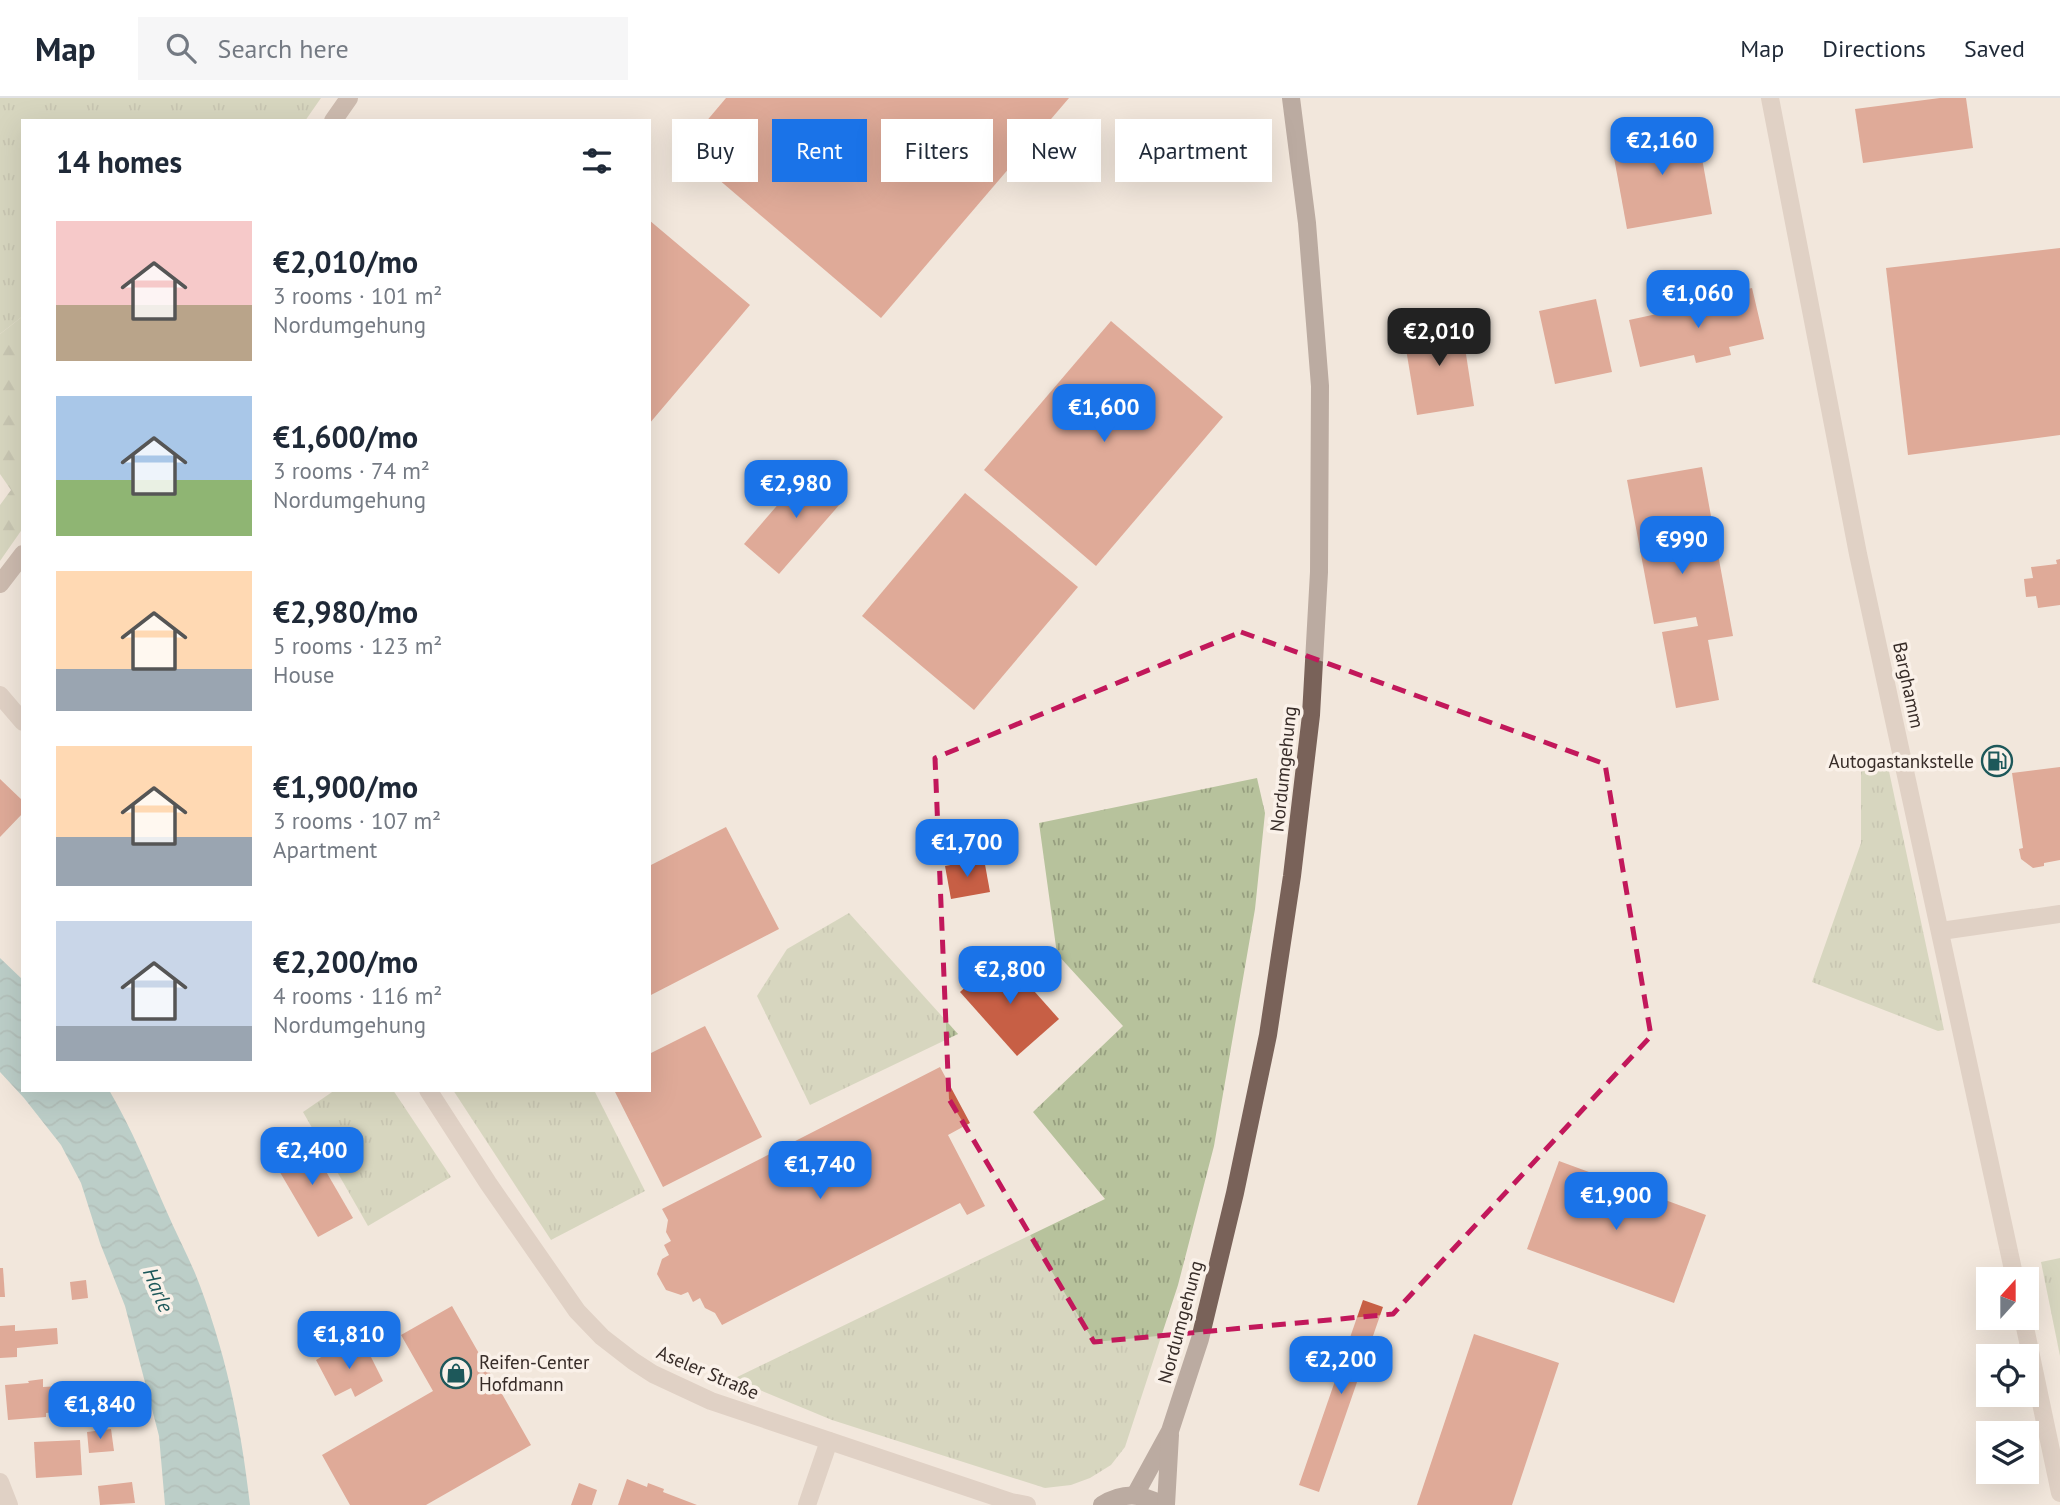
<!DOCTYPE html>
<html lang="en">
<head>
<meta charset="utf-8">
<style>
	:root { --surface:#fff; --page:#f6f6f7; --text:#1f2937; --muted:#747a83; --line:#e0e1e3; --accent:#1a73e8 }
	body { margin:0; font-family:"PT Sans",sans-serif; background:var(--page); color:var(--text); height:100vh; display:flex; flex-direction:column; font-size:26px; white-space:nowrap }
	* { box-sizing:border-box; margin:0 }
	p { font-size:23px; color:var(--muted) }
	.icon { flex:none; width:38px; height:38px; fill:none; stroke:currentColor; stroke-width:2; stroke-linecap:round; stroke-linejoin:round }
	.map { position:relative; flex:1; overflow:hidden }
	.drawer { position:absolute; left:21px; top:21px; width:630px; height:973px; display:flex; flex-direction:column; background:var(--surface); border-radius:0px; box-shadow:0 7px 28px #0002 }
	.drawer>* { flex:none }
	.guide { position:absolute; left:672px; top:21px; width:665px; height:63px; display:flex; gap:14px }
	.needle { width:46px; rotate:21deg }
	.buttons { position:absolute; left:1976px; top:1169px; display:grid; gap:14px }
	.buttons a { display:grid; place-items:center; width:63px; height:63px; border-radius:0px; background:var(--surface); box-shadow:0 7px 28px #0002; font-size:35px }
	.price { position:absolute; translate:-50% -60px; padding:0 16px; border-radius:14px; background:var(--accent); color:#fff; font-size:23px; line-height:46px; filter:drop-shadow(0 2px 4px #0008) }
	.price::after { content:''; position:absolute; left:50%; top:42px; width:21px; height:16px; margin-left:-10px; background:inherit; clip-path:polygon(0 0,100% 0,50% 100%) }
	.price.on { background:#222; color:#fff }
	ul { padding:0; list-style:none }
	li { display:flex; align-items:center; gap:21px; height:175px; padding:0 35px }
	li span { display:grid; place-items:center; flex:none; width:196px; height:140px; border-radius:0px; color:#555 }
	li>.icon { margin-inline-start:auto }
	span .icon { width:84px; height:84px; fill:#fffc; stroke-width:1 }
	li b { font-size:30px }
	h2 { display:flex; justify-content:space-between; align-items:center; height:84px; padding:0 35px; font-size:30px }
	.chip { padding:0 24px; border-radius:0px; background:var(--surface); box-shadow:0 7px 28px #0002; font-size:24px; line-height:63px }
	.chip.on { background:var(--accent); color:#fff }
	header { display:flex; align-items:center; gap:42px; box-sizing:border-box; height:98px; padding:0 35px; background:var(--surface); border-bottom:2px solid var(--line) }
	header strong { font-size:33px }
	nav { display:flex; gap:38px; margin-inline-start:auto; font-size:24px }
	.search { width:490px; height:63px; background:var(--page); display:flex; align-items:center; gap:18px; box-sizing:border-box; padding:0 24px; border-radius:0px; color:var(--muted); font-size:26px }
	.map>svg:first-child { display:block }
</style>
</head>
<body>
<header>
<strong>Map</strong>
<div class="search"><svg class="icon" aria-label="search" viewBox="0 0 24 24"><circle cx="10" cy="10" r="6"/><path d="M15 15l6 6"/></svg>Search here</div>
<nav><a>Map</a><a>Directions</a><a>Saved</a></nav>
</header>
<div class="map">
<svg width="2060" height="1407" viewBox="0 0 2060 1407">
	<defs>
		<pattern id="grass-tufts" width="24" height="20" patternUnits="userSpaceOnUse" patternTransform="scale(1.75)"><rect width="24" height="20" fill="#b7c29c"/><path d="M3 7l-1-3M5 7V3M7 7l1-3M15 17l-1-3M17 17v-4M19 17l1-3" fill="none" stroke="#969e7f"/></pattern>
		<pattern id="forest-firs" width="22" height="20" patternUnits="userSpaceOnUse" patternTransform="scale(1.75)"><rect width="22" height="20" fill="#b7c29c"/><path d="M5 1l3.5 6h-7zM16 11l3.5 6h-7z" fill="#969e7f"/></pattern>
		<pattern id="water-waves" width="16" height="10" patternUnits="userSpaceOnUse" patternTransform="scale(1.75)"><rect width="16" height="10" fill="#7bb0b0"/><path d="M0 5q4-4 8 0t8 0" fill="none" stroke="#668f8f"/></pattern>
	</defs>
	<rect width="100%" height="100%" fill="#f2e7dc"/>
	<g fill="url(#grass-tufts)">
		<path d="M0,0H321L305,23H23V218L0,236Z"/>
		<path d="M1886,659L1944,932L1938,933L1812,884L1861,745V661Z"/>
		<path d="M1257,680L1265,715L1255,811L1214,1048L1178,1187L1125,1349L1111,1367L1090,1380L1071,1387L1045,1390L832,1322L733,1281L1105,1101L1033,1014L1123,928L1057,856L1039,725Z"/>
		<path d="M849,815L958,936L810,1007L757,898L787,851Z"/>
		<path d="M335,992H393L451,1079L368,1128L303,1014Z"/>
		<path d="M453,992H594L645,1093L551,1142Z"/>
		<path d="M2060,1160V1258L2041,1164Z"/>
	</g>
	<path fill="url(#forest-firs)" d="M23,218V430L0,463V407L11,392L0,376V236Z"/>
	<path fill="url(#water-waves)" d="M0,860L23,882V992H109C132,1031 148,1071 166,1112C175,1133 186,1154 195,1175C225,1250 241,1327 250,1407H165L159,1338L125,1208L100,1145L81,1085L61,1047L24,1000L0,974Z"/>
	<g fill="#c75f45">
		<path d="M726,0H1069L881,220L683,51Z"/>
		<path d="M1940,0H1966L1973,50L1863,65L1855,11Z"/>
		<path d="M1696,27L1712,116L1627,131L1611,43Z"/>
		<path d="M649,122L750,207L649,326Z"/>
		<path d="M2060,150V337L1908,357L1886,170Z"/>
		<path d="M1752,190L1764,241L1729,249L1731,257L1696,265L1694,257L1640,269L1629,222L1717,203L1716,198Z"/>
		<path d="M1596,201L1612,274L1555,286L1539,213Z"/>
		<path d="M1111,223L1223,319L1096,468L984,372Z"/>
		<path d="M1461,224L1474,308L1417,317L1403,233Z"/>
		<path d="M812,367L847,398L779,476L744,446Z"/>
		<path d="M1702,369L1733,538L1708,542L1719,602L1676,610L1662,534L1698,528L1696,519L1654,526L1627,382Z"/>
		<path d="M965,395L1078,489L974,612L862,518Z"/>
		<path d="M2060,461V507L2038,510L2036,498L2026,499L2024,481L2033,480L2031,469L2057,466L2056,462Z"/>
		<path d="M2060,669V762L2044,765V768L2033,770L2021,761L2019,751L2023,750L2012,675Z"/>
		<path d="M0,681L23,703V715L0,739Z"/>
		<path d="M726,729L779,831L649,898V768Z"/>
		<path d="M984,761L990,794L951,801L945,768Z"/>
		<path d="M1002,857L1059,921L1017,958L960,894Z"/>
		<path d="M705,928L762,1039L663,1089L614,992H649V956Z"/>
		<path d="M940,969L970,1025L948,1037L985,1108L967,1117L960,1105L722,1227L715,1215L705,1210L700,1200L693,1204L688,1194L681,1197L666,1192L657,1176L662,1161L669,1157L664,1147L671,1143L666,1134L668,1122L662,1111Z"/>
		<path d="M306,1039L353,1120L318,1139L271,1059Z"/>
		<path d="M1559,1063L1706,1117L1674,1205L1527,1151Z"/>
		<path d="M0,1170H3L5,1199H0Z"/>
		<path d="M86,1182L88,1200L72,1202L70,1184Z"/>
		<path d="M1363,1202L1383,1209L1319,1394L1299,1387Z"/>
		<path d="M452,1208L531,1347L426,1407H350L322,1357L433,1293L401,1237Z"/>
		<path d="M15,1227V1233L57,1230L58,1246L17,1250V1259L0,1260V1228Z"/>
		<path d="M1474,1236L1559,1265L1512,1407H1417Z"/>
		<path d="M348,1244L357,1259L368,1253L383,1283L355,1299L351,1290L335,1298L316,1262Z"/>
		<path d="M43,1281V1289L60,1288L61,1293L84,1291L86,1311L46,1315V1319L8,1322L5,1287L29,1285L28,1283Z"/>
		<path d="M111,1331L114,1353L89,1355L87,1334Z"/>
		<path d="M80,1342L82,1377L36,1380L34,1344Z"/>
		<path d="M627,1381L647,1389L648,1385L664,1391L663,1394L697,1407H618Z"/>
		<path d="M132,1384L135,1405L100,1407L98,1388Z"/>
		<path d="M579,1385L597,1392L592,1407H571Z"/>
	</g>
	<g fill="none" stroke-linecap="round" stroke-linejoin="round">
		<g stroke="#cbb6a8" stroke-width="18">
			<path d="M1770,0L1858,456L2015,1181"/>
			<path d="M0,597L23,624"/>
			<path d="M1941,833L2060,816"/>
			<path d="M428,992L488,1085L577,1213L602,1239L633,1263L653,1276L711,1303L1011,1404L1027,1407"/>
			<path d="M2023,1220L2060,1395"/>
			<path d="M0,1384L9,1407"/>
			<path d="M807,1407L829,1343"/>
		</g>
		<g stroke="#9f8579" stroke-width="18">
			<path d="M333,23L349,0"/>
			<path d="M0,486L23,456"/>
		</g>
		<g stroke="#796259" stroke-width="18">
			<path d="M1135,1397L1170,1333L1200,1241L1235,1095L1268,937L1292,778L1311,617L1319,474L1320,288L1307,125L1291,0"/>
			<path d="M1102,1407C1123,1394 1141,1395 1163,1407"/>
			<path d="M1166,1407L1170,1337"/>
		</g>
	</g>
	<path d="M0 0H2060V1407H0ZM1241,534L1605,666L1651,938L1393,1216L1094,1244L949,1001L935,660Z" fill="#f2e7dc" fill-opacity=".55" fill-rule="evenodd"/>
	<path fill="none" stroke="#c2185b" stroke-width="5" stroke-dasharray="14 9" stroke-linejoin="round" d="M1241,534L1605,666L1651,938L1393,1216L1094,1244L949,1001L935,660Z"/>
	<defs>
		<g id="fuel-ring" transform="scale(1.575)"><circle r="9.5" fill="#faf1e9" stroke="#1d585a" stroke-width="1.5"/><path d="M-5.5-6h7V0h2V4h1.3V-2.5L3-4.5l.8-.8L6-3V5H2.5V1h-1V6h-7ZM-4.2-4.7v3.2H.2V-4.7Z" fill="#1d585a"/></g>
		<g id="shop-ring" transform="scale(1.575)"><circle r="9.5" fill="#faf1e9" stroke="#1d585a" stroke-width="1.5"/><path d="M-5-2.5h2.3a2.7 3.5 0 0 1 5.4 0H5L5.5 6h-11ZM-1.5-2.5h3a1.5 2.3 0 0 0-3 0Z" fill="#1d585a"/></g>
	</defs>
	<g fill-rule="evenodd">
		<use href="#fuel-ring" x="1997" y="663"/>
		<use href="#shop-ring" x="456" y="1275"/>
	</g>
	<g text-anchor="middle" stroke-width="7" stroke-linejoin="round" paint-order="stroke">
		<g font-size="19" fill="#372c28" stroke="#faf1e9">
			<text transform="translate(1909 587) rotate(78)" y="7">Barghamm</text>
			<text transform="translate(1283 671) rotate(-84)" y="7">Nordumgehung</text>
			<text transform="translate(1180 1224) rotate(-75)" y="7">Nordumgehung</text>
			<text transform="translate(708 1274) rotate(23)" y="7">Aseler Straße</text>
		</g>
		<g font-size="19" fill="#372c28" stroke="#faf1e9" text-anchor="end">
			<text x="1974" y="670">Autogastankstelle</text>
			<text x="479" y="1271" text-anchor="start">Reifen-Center<tspan x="479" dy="22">Hofdmann</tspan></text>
		</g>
		<g font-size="21" font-style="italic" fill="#1d585a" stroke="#faf1e9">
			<text transform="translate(158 1192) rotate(67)" y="7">Harle</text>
		</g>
	</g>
</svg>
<div class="buttons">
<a><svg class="needle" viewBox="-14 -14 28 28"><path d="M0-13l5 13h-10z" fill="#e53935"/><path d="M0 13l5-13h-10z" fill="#747a83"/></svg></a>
<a><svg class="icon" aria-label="locate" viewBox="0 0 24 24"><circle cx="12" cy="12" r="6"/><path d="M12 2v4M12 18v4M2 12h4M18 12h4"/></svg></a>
<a><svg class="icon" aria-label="layers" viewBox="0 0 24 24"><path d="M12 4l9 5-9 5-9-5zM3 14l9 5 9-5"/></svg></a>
</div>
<b class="price" style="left:1662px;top:79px">€2,160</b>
<b class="price" style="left:1698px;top:232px">€1,060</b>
<b class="price on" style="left:1439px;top:270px">€2,010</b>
<b class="price" style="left:1104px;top:346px">€1,600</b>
<b class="price" style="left:796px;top:422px">€2,980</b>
<b class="price" style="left:1682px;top:478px">€990</b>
<b class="price" style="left:967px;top:781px">€1,700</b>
<b class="price" style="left:1010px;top:908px">€2,800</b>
<b class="price" style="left:312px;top:1089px">€2,400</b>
<b class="price" style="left:820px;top:1103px">€1,740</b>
<b class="price" style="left:1616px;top:1134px">€1,900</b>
<b class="price" style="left:349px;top:1273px">€1,810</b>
<b class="price" style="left:1341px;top:1298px">€2,200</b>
<b class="price" style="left:100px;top:1343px">€1,840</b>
<div class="guide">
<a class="chip">Buy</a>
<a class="chip on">Rent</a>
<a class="chip">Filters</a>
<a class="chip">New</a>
<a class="chip">Apartment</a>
</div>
<section class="drawer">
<h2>14 homes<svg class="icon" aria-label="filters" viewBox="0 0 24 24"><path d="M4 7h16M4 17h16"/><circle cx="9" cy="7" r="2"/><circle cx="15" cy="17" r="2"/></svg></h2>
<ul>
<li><span style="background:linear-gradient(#f6c9c9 60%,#b9a48a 0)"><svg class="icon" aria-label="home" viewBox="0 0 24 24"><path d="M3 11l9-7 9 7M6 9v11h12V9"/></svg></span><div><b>€2,010/mo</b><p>3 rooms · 101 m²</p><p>Nordumgehung</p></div></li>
<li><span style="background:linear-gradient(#a9c7e8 60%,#8fb573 0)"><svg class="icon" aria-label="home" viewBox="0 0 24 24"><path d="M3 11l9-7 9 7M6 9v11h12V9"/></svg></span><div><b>€1,600/mo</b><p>3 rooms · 74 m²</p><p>Nordumgehung</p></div></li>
<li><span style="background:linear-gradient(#ffd9b3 70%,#9aa5b1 0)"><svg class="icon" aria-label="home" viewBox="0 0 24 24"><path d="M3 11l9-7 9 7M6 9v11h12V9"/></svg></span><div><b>€2,980/mo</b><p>5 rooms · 123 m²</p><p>House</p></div></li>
<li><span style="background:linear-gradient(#ffd9b3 65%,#9aa5b1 0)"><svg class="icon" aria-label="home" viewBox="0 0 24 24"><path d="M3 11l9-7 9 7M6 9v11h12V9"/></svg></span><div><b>€1,900/mo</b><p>3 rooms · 107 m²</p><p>Apartment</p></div></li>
<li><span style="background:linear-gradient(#c9d6e8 75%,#9aa5b1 0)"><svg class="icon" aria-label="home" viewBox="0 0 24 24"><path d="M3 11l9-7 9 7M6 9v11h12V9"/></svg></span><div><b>€2,200/mo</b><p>4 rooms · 116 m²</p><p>Nordumgehung</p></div></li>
</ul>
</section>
</div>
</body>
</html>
